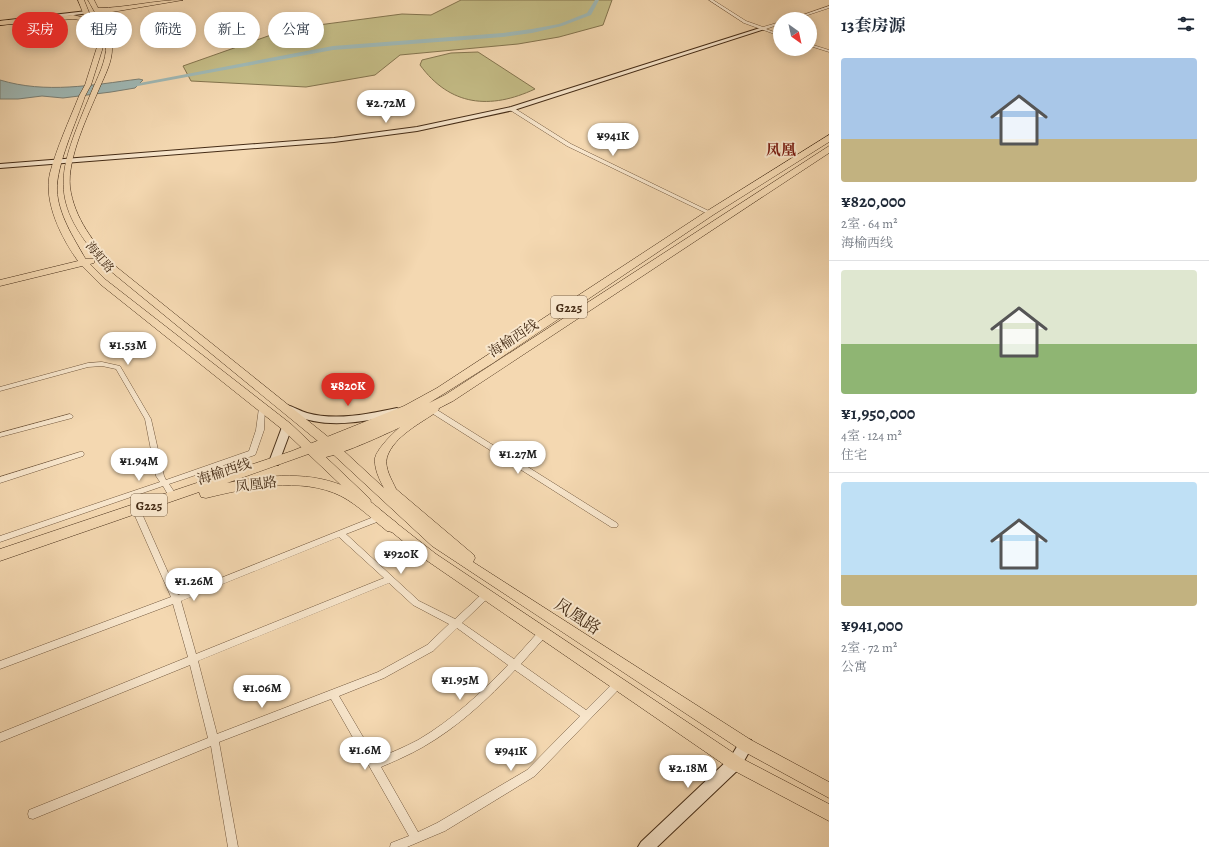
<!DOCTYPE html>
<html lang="zh">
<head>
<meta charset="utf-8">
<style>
	:root { --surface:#fff; --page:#f2f2f3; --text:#1f2937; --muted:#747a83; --line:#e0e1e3; --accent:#d93025 }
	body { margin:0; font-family:Alegreya,"Noto Serif SC",serif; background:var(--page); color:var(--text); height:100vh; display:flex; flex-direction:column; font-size:15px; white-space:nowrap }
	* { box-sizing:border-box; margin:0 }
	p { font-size:13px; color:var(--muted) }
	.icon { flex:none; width:22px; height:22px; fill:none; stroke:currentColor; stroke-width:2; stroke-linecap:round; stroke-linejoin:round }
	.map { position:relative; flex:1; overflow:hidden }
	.details { display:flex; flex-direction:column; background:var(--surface); width:380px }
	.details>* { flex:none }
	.hud { position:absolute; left:12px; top:12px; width:380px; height:36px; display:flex; gap:8px }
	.needle { width:26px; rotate:147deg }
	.buttons { position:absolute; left:773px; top:12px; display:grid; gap:8px }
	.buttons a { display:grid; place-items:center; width:44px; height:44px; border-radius:50%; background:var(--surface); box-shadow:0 2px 10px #0003; font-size:20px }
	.price { position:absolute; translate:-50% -34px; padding:0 9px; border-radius:14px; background:#fff; color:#222; font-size:13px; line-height:26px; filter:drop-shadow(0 1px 2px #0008) }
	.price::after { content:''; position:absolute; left:50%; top:24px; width:12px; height:9px; margin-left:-6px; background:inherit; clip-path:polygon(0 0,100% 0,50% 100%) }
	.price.selected { background:var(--accent); color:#fff }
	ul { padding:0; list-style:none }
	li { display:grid; align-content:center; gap:8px; height:212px; padding:0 12px }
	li+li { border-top:1px solid var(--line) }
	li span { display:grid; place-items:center; height:124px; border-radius:4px; color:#555 }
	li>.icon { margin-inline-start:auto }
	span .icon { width:72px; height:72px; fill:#fffc; stroke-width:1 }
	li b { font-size:17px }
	h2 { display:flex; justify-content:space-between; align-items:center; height:48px; padding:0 12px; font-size:17px }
	.chip { padding:0 14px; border-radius:18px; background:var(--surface); box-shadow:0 2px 10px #0003; font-size:14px; line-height:36px }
	.chip.selected { background:var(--accent); color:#fff }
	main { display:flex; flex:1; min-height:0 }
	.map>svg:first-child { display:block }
</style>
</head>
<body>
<main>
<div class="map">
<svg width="829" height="847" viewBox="0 0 829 847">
	<rect width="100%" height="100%" fill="#f4d8b1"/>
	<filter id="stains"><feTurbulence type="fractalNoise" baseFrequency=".005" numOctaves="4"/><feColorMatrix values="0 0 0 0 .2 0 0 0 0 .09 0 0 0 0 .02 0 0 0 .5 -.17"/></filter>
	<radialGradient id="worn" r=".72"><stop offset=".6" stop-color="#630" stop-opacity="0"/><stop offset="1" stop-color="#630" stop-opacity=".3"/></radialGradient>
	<g fill="#c4bc86" stroke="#84744e">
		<path d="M461,0H612L603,25L559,37L518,44L400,55L375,75L306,87L191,81L183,66L288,29L402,14L431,15Z"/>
		<path d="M478,52L535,89C490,110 450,106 420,65L422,60L451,53Z"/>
	</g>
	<path fill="#9fb8b5" stroke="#7b8075" d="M139,79L143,80L135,88L111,92L63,98L42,96L18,99H0V80C46,94 92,85 139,79Z"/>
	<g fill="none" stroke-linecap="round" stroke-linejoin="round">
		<path fill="#9fb8b5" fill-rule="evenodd" d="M595,0H599L591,15L562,26L532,33L503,37L333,50L127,88L124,86L333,46L503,33L532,29L559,24L587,13Z"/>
		<g stroke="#71573d" stroke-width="1">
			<g id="street">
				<path d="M709,0H713L746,21L763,27L780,22V24L766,29L780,34V36L744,23Z"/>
				<path d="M829,6V8L796,19H791Z"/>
				<path d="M810,44L829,50V52L810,46Z"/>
				<path d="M510,108H514L571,144L713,213L710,215L708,214L567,146L510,110Z"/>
				<path d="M102,362L120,366L151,419L164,476L166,480L249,451L256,430L259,408L262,406L265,408L264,430L256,453L255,455L169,484L177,496L176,498H170L163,486L0,542V536L160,482L156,476L145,419L116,369L102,366L88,367L0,391V387L88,363Z"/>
				<path d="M430,408H434L617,523L618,525L617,527H611L430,412L429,410Z"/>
				<path d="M70,414L73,416L72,418L0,437V433Z"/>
				<path d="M80,452H83L84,454L83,456L0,483V477Z"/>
				<path d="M139,513L142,514L143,516L178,595L376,516H382L383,518L382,520L346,534L419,601L455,619L483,593L486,592L489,593L490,595L489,597L462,623L514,659L540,630L543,629L546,630L547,633L546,636L521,664L586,710L615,681L618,680L621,681L623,684L621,687L535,776L445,831L407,847H390L391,843L409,836L331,699L219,742L238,847H228L211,746L33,819L29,818L28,814L29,810L208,738L190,665L0,742V733L188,657L173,604L0,669V661L171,597L135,516L136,514ZM339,537L384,578L196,654L181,601ZM389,583L413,605L449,624L427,645L378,672L217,734L198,661ZM457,628L508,665C481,693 452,720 418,740C405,747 390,753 376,759L339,696L384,678L433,651ZM515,670L580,716L527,770L437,823L418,832L381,767C395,761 409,755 423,747C458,727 488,699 515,670Z"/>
			</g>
		</g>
		<g stroke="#452c16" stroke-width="2">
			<g id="secondary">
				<path d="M87,11L89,13L0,25V21Z"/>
				<path d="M760,28L765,29L514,110L417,131L334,142L0,168V164L334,138L417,127L511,107Z"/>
				<path d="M287,405C294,407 300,411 307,413C336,421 369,414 397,408L402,411L400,413C367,422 325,430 292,414C289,413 285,411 282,408Z"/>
				<path d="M287,424L292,427L279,462L278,465H270L269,462L282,427Z"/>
				<path d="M746,739L751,740L753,745L740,768L657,847H638L641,842L730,758L741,740Z"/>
			</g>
		</g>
		<g stroke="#452c16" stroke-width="1">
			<g id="primary">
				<path d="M78,0H84L103,47L91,85L85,96C77,120 56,166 57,190C58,214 73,237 85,258L86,259H94V263L90,264L106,280L291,424L369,498L371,501L369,504H361L283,430L100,284L82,266L0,286V280L78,261C62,239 43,202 50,173C57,147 69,121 79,96L85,85L97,47L87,21L73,19L0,25V21L73,15L85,18Z"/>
				<path d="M88,0H94L98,8C126,8 154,0 183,0L112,12H100C105,22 111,34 112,46C113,61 105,75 99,89C88,115 67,159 70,187C74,218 94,243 114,265L332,440L384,488C379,479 374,468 375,458C378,443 423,403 438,407L439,409L438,411C421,423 394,436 387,457C384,468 392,480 396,489L474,555L475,558L473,562L751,740L829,782V798L741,750L432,546L324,446L108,269C45,199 58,173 91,93C97,78 107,61 106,44C105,28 95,13 88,0Z"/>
				<path d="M386,516L390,518L436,554L741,758L829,804V821L729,768L426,560L382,524L380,521L382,518Z"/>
			</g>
		</g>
		<g stroke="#452c16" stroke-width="1">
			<path id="highway" d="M829,135V142L713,215L493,363L429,403L445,395L829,146V153L453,401C432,412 332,463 314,458L312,455L314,452L227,483C267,475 313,470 350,489C368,497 382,512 397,523L399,527L397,531L392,532L387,531C372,519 358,505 341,496C301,476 247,488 206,498L201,497L199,492L0,561V549L292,451L404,406L437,388L707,211Z"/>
		</g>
		<use href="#street" fill="#f8e6cc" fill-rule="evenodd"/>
		<use href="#secondary" fill="#f8e6cc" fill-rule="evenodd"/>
		<use href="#primary" fill="#f4d8b1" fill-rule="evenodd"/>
		<use href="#highway" fill="#f4d8b1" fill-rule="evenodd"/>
	</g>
	<g text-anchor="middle" stroke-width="4" stroke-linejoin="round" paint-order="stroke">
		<g font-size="12" fill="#452c16" stroke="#f8e6cc">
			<text transform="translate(100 257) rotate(50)" y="4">海虹路</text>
		</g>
		<g fill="#f8e6cc" stroke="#7b644d" stroke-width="1">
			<rect x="551" y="296" width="36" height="22" rx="3"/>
			<rect x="131" y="494" width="36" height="22" rx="3"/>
		</g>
		<g font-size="13" font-weight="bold" fill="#452c16">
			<text x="569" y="312">G225</text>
			<text x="149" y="510">G225</text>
		</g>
		<g font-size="14" fill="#452c16" stroke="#f8e6cc">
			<text transform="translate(513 338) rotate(-33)" y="5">海榆西线</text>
			<text transform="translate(224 471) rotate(-18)" y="5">海榆西线</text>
			<text transform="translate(256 484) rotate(-7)" y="5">凤凰路</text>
		</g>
		<g font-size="15" font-weight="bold" fill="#7a1f14" stroke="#f8e6cc">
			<text x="781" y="155">凤凰</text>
		</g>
		<g font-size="17" fill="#452c16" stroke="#f8e6cc">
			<text transform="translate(578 616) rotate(33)" y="6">凤凰路</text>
		</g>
	</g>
	<rect width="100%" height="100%" filter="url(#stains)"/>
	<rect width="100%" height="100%" fill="url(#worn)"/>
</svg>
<div class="buttons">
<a><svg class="needle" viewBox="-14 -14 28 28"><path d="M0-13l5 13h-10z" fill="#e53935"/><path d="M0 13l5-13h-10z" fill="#747a83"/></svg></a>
</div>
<b class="price" style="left:386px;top:124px">¥2.72M</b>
<b class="price" style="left:613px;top:157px">¥941K</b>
<b class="price" style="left:128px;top:366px">¥1.53M</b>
<b class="price selected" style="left:348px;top:407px">¥820K</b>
<b class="price" style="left:518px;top:475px">¥1.27M</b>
<b class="price" style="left:139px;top:482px">¥1.94M</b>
<b class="price" style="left:401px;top:575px">¥920K</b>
<b class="price" style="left:194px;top:602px">¥1.26M</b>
<b class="price" style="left:460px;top:701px">¥1.95M</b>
<b class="price" style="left:262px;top:709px">¥1.06M</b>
<b class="price" style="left:365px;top:771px">¥1.6M</b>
<b class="price" style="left:511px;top:772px">¥941K</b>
<b class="price" style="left:688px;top:789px">¥2.18M</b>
<div class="hud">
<a class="chip selected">买房</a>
<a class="chip">租房</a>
<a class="chip">筛选</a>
<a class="chip">新上</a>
<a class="chip">公寓</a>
</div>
</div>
<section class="details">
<h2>13套房源<svg class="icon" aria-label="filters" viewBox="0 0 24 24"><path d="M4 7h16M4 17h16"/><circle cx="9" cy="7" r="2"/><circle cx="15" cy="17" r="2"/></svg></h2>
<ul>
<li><span style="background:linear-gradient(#a9c7e8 65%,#c2b280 0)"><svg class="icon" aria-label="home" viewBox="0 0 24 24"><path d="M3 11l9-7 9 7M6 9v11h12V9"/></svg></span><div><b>¥820,000</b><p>2室 · 64 m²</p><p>海榆西线</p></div></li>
<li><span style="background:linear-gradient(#dfe7d0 60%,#8fb573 0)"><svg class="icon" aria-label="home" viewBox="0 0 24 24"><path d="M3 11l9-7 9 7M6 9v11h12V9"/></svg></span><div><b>¥1,950,000</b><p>4室 · 124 m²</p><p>住宅</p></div></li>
<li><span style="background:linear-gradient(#bfe0f5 75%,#c2b280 0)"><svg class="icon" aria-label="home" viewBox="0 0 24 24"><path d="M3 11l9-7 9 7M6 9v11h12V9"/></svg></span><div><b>¥941,000</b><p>2室 · 72 m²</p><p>公寓</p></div></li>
</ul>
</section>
</main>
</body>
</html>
